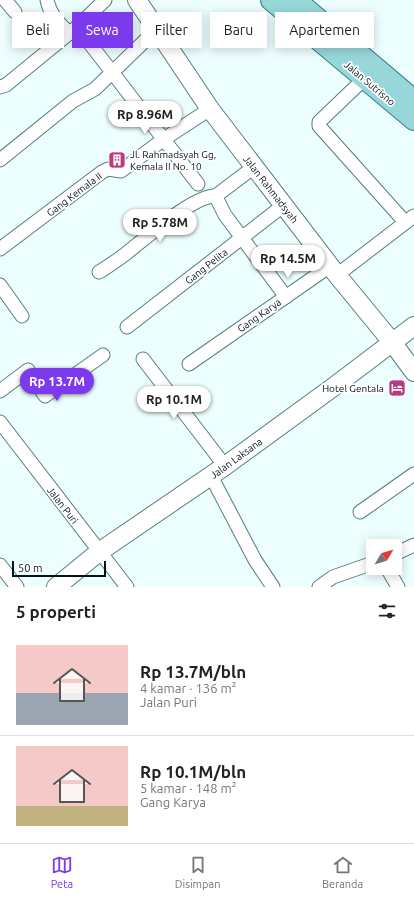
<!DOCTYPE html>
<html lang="id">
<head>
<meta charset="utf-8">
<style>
	:root { --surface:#fff; --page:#f2f2f2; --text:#222; --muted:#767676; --line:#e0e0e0; --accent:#7c3aed }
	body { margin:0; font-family:Ubuntu,sans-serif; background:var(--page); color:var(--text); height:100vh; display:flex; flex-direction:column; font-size:15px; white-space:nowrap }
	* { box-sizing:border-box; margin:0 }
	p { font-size:13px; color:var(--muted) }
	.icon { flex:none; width:22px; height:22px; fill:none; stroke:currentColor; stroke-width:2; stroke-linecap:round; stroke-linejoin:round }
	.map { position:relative; height:587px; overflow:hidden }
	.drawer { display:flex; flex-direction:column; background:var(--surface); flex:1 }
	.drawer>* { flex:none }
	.hud { position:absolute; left:12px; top:12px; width:390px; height:36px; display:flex; gap:8px }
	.needle { width:26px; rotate:52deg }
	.tools { position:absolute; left:366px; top:539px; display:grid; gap:8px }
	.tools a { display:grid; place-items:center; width:36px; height:36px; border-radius:0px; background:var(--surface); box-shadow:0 2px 10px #0003; font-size:20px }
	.scale { position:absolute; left:12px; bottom:10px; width:94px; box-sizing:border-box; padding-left:4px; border:2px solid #041314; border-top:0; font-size:11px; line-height:14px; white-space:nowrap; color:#041314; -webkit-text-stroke:3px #fff; paint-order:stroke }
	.price { position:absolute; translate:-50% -34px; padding:0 9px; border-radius:14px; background:#fff; color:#222; font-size:13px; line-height:26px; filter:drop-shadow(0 1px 2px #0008) }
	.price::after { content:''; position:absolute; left:50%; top:24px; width:12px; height:9px; margin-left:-6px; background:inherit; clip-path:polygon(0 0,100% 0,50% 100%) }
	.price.current { background:var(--accent); color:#fff }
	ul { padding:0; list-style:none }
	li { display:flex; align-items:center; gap:12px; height:100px; padding:0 16px }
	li+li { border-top:1px solid var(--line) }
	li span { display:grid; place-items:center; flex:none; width:112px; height:80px; border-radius:0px; color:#555 }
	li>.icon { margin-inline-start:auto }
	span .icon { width:48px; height:48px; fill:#fffc; stroke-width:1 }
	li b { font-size:17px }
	h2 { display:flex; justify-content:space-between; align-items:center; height:48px; padding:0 16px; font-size:17px }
	.chip { padding:0 14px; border-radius:0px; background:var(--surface); box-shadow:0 2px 10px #0003; font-size:14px; line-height:36px }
	.chip.current { background:var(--accent); color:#fff }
	.dock { display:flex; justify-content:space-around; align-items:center; height:56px; border-top:1px solid var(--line); background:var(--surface); font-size:11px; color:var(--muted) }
	.dock a { display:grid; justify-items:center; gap:2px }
	.dock .current { color:var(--accent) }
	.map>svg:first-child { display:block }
</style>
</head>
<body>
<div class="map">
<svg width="414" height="587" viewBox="0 0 414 587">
	<rect width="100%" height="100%" fill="#edfefe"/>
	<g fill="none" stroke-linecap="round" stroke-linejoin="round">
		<g stroke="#567d7f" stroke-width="15">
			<g id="street">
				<path d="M5,0L15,12"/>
				<path d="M47,0C50,15 59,23 69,33"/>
				<path d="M77,27L108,67"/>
				<path d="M112,72L198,184"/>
				<path d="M365,78L319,122V126L405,222"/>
				<path d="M0,87L6,85L77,27L105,0"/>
				<path d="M0,160L73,101L95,89L157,29"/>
				<path d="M254,167L217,195L216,197L225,215L286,297"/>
				<path d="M0,249L102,172L108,169L121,171L164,139L210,109"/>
				<path d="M99,272C106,268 113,263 120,258C141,243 192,195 216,196"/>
				<path d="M337,275L414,216"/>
				<path d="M0,285L22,316"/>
				<path d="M127,327L284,205"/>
				<path d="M143,359L225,466"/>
				<path d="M189,364L330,266"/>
				<path d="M0,391L28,370L45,396L103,355"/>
				<path d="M0,422L127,587"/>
				<path d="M211,476L255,560L273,587"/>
				<path d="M360,512L414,474"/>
				<path d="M395,554L414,545"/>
				<path d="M0,565L17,587"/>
				<path d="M387,568L398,587"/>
				<path d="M319,587L333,577L373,563"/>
			</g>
		</g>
		<g stroke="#567d7f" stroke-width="20">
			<g id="secondary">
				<path d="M137,0L210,109L337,275L392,342L414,372"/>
				<path d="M56,587L99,552L225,466L332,388L414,326"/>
			</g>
		</g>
		<g stroke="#378285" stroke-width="22">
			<g id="primary">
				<path d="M271,0L414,120"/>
				<path d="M296,0L414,100"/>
			</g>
		</g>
		<use href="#street" stroke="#fff" stroke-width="13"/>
		<use href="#secondary" stroke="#fff" stroke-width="18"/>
		<use href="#primary" stroke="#97d7da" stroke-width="20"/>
	</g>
	<defs>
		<g id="building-square" transform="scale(0.9)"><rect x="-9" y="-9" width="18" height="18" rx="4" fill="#ba3983" stroke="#fff"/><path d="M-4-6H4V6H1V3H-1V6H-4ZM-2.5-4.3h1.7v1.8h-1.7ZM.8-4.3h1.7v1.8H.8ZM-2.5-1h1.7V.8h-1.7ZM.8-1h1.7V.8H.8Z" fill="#fff"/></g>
		<g id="hotel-square" transform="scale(0.9)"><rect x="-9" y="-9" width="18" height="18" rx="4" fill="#ba3983" stroke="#fff"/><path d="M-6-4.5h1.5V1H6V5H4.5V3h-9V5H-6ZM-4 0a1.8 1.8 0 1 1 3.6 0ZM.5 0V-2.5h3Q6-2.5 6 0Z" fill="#fff"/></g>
	</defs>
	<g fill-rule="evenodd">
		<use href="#building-square" x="117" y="160"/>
		<use href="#hotel-square" x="397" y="388"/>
	</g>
	<g text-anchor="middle" stroke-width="3.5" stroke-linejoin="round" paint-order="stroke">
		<g font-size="10" fill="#041314" stroke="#fff">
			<text transform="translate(370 83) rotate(40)" y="4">Jalan Sutrisno</text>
			<text transform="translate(271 189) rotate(52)" y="4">Jalan Rahmadsyah</text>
			<text transform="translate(74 194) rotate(-37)" y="4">Gang Kemala II</text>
			<text transform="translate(206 266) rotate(-38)" y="4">Gang Pelita</text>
			<text transform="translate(259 315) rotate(-35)" y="4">Gang Karya</text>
			<text transform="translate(236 458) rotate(-36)" y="4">Jalan Laksana</text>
			<text transform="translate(63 505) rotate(52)" y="4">Jalan Puri</text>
		</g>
		<g font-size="10" fill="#041314" stroke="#fff" text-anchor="start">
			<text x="130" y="158">Jl. Rahmadsyah Gg,<tspan x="130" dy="12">Kemala II No. 10</tspan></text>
			<text x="384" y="392" text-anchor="end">Hotel Gentala</text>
		</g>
	</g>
</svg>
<div class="tools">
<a><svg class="needle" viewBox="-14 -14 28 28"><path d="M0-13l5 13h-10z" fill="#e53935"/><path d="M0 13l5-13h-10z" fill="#767676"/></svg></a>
</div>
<div class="scale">50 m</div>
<b class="price" style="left:145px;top:135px">Rp 8.96M</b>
<b class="price" style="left:160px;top:243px">Rp 5.78M</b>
<b class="price" style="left:288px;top:279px">Rp 14.5M</b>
<b class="price current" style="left:57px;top:402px">Rp 13.7M</b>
<b class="price" style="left:174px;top:420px">Rp 10.1M</b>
<div class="hud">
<a class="chip">Beli</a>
<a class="chip current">Sewa</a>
<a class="chip">Filter</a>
<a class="chip">Baru</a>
<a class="chip">Apartemen</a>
</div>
</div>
<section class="drawer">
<h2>5 properti<svg class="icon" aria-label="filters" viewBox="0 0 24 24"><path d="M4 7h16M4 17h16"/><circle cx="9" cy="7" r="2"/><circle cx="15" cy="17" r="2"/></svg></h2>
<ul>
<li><span style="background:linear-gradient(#f6c9c9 60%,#9aa5b1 0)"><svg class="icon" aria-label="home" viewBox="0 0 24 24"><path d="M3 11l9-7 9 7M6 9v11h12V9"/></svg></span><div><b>Rp 13.7M/bln</b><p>4 kamar · 136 m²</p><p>Jalan Puri</p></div></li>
<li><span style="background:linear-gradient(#f6c9c9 75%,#c2b280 0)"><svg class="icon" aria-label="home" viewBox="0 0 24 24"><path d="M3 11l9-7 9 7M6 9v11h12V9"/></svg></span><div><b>Rp 10.1M/bln</b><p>5 kamar · 148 m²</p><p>Gang Karya</p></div></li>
</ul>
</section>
<nav class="dock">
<a class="current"><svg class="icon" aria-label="map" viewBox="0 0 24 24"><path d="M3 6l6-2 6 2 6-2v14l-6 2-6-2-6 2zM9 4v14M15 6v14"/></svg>Peta</a>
<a><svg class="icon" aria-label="saved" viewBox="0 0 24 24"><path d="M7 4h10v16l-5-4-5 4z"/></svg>Disimpan</a>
<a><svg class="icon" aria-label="home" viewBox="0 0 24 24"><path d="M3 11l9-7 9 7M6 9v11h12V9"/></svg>Beranda</a>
</nav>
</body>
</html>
